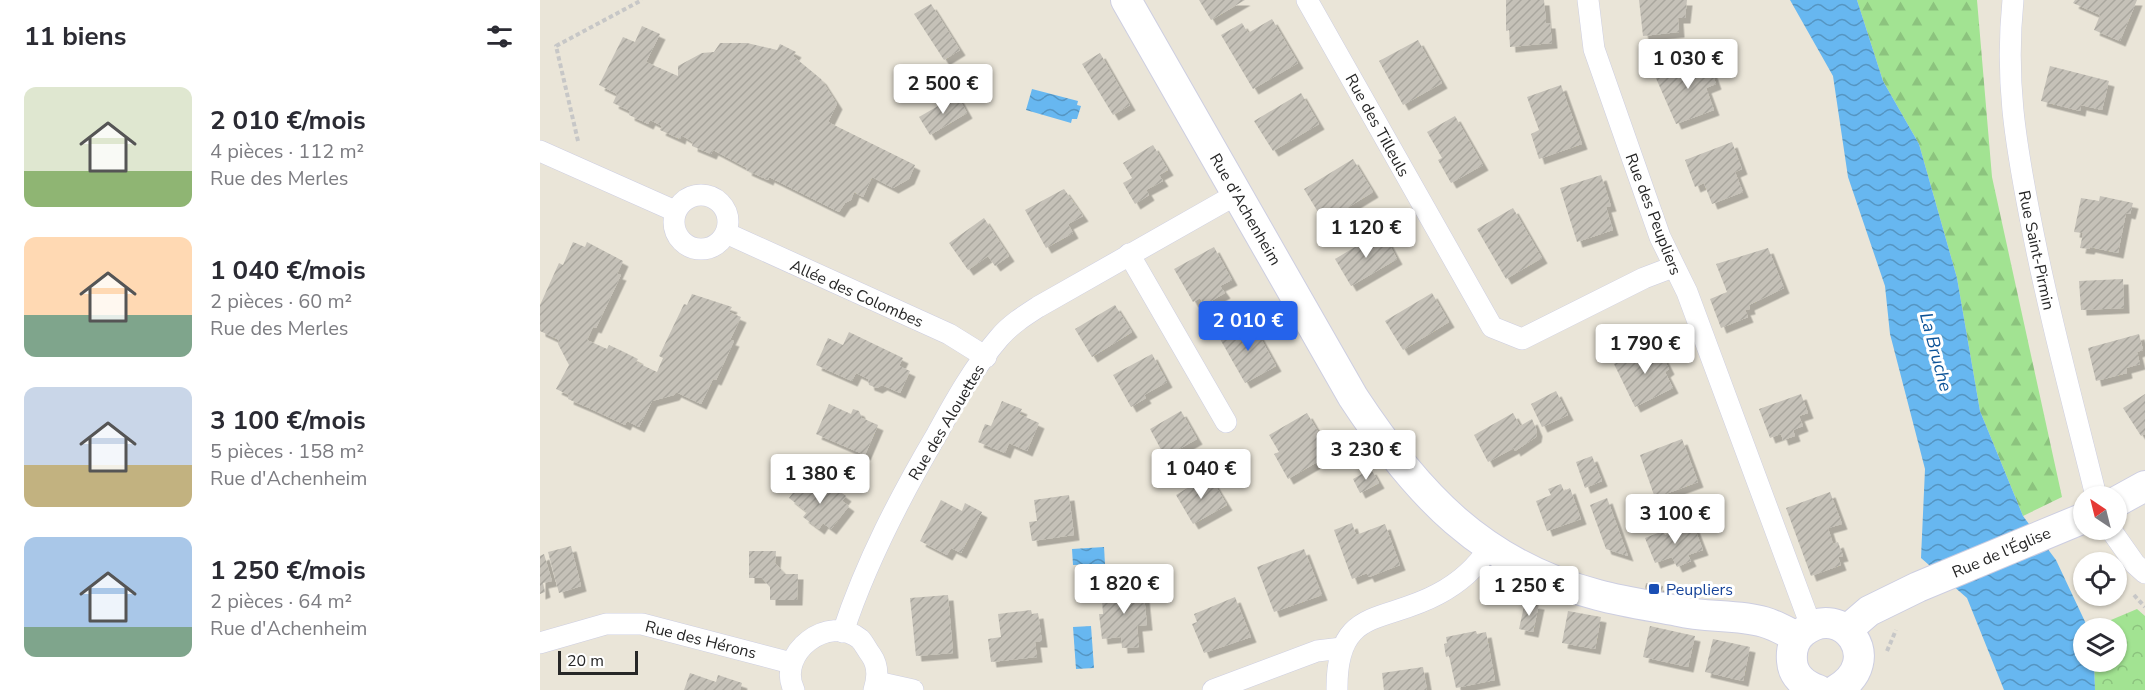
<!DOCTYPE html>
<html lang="fr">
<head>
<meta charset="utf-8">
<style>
	:root { --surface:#fff; --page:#f7f7f7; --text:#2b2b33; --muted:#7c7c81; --accent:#2563eb }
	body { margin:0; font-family:"Nunito Sans",sans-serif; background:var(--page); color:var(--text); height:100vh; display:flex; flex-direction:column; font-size:22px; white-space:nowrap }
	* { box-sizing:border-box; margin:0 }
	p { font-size:20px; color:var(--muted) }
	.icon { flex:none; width:33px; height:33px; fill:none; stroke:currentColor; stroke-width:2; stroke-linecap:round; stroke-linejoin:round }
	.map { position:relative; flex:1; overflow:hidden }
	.side { display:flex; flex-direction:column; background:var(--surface); width:540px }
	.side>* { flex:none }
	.needle { width:39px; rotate:325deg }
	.fabs { position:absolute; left:1533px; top:486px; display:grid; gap:12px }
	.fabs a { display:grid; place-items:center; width:54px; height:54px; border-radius:50%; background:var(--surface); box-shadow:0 2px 4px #0004; font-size:30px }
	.scale { position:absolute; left:18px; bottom:15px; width:80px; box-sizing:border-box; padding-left:6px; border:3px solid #272727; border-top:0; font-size:16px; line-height:21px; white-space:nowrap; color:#272727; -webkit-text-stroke:4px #fff; paint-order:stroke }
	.price { position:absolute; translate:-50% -51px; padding:0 14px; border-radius:6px; background:#fff; color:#222; font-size:20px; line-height:39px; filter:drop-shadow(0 2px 3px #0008) }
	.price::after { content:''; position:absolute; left:50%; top:36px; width:18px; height:14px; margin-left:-9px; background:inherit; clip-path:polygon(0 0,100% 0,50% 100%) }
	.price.selected { background:var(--accent); color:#fff }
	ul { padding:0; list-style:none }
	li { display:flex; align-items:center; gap:18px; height:150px; padding:0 24px }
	li span { display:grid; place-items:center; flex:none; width:168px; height:120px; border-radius:12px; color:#555 }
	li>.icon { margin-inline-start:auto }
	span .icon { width:72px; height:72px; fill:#fffc; stroke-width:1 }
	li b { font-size:26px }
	h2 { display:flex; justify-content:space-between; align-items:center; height:72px; padding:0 24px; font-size:26px }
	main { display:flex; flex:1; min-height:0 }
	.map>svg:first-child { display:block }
</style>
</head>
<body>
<main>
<section class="side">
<h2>11 biens<svg class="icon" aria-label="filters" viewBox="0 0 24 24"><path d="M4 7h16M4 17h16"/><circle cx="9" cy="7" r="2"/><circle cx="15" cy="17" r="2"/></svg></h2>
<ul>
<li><span style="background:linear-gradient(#dfe7d0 70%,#8fb573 0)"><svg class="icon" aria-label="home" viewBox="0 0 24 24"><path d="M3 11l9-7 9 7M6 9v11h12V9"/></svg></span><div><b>2 010 €/mois</b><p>4 pièces · 112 m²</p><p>Rue des Merles</p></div></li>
<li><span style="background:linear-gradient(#ffd9b3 65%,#7fa58c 0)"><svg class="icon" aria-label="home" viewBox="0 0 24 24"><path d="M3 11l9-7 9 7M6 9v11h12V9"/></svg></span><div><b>1 040 €/mois</b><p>2 pièces · 60 m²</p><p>Rue des Merles</p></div></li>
<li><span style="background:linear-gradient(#c9d6e8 65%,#c2b280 0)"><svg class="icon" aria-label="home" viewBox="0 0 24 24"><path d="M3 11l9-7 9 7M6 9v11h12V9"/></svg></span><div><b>3 100 €/mois</b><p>5 pièces · 158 m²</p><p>Rue d'Achenheim</p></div></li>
<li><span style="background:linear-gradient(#a9c7e8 75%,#7fa58c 0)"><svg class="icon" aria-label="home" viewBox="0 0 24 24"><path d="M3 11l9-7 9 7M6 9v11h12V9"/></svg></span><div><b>1 250 €/mois</b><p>2 pièces · 64 m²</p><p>Rue d'Achenheim</p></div></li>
</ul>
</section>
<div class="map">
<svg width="1605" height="690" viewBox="0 0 1605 690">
	<defs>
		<pattern id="forest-firs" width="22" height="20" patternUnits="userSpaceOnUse" patternTransform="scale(1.5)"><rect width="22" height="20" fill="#a2e392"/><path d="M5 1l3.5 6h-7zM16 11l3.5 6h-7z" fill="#8cc37e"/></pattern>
		<pattern id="park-crowns" width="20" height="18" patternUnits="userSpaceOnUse" patternTransform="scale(1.5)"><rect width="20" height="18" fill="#a2e392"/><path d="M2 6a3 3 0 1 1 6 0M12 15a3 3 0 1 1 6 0" fill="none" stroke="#8cc37e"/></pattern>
		<pattern id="water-waves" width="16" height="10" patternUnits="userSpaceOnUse" patternTransform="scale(1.5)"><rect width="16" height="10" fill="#67b7f0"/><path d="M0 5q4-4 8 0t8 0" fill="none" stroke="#5595c2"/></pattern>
		<pattern id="building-hatch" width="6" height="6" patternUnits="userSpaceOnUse" patternTransform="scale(1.5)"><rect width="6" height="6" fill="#c5c1b8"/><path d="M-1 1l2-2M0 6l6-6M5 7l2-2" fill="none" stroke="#a9a69e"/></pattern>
		<filter id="shadow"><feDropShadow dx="5.5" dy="5.5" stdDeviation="0" flood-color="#0004"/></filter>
	</defs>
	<rect width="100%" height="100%" fill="#eae5d8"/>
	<path fill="url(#forest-firs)" d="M1317,0H1437L1452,177L1522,497L1483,516L1440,411L1417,278L1379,144L1343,81Z"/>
	<path fill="url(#park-crowns)" d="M1597,609L1605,616V690H1555L1554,662H1576V628H1552Z"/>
	<g fill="url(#water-waves)">
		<path d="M1250,0H1317L1343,81L1379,144L1417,278L1440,411L1483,516L1516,560L1548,628H1544V662H1554L1555,690H1464L1427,598L1381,558L1385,469L1350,334L1345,286L1308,177L1293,76Z"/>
		<path d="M492,89L538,101L537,105L541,106L537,119H532L531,123L486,110Z"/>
		<path d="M564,547L565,564L533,565L532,549Z"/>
		<path d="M551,626L554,668L536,669L533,627Z"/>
	</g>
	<g fill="url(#building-hatch)" filter="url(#shadow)">
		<path d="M659,0H705L671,20Z"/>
		<path d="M966,0H1004L1006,23H1010L1012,43L970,47L969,30L966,31Z"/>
		<path d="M1099,0H1147L1145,18H1138L1139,32L1103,36Z"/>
		<path d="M1535,0H1597L1580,41L1554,30L1560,15L1533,3Z"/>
		<path d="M391,4L420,50L404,60L374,14Z"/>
		<path d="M732,19L758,63L713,89L681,35L702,23L708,33Z"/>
		<path d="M102,26L120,34L106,62L138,76V66L162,53L174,52L180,43H207L237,50L240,44L256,52L253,56L281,79L297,104L288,122L375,165L369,179L353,188L332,177L323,197L314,192L311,200L305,203L299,212L229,177L228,180L206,170L207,168L173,150L171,154L152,146L153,142L141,135L140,139L120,130L122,126L110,120L108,124L89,115L90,111L73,103L77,94L59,85L83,37L95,42Z"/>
		<path d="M878,40L902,83L863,105L839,61Z"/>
		<path d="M560,53L590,105L573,115L542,64Z"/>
		<path d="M1167,58L1176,84L1166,88L1174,110L1136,124L1115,76Z"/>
		<path d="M1510,66L1569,81L1562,110L1541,105L1540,111L1501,101Z"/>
		<path d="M1021,85L1042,144L999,159L991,134L999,130L987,97Z"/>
		<path d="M761,93L779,124L733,151L714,121Z"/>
		<path d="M417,95L427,113L390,135L379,117Z"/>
		<path d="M915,116L943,165L911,183L898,160L902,158L887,132Z"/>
		<path d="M1192,142L1202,169L1195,172L1203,192L1172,204L1164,183L1155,187L1145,160Z"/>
		<path d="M613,145L628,170L619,175L623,181L606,190L609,195L595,204L583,183L592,178L583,163Z"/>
		<path d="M813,159L833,192L784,222L764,189Z"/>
		<path d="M1061,175L1071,206L1066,207L1073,230L1037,242L1020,188Z"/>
		<path d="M524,189L543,216L528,224L533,233L506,248L485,210Z"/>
		<path d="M1560,196L1593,203L1590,214L1586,213L1578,253L1550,247L1549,249L1540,248L1543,233L1534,232L1541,198L1559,201Z"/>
		<path d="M973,208L1002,258L966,279L937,229Z"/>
		<path d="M444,218L469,256L455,266L448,256L428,270L409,243Z"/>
		<path d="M842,231L857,259L811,286L795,259Z"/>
		<path d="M33,242L45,247L47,242L83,261L77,274L81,275L56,328L53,327L47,340L67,349L69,345L82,351L98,359L96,362L117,372L123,358L119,356L144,304L147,305L152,294L192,307L189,312L201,317L190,340L194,341L176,380L173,379L161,404L136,392L134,395L112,401L99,427L87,421L85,425L49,408L28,399L29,395L16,389L29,365L18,344L19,340L0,331V305L19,263L23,265Z"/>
		<path d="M674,247L692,280L680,286L685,293L664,305L660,298L653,302L634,269Z"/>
		<path d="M1228,248L1244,288L1209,305L1210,309L1205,310L1208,317L1181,328L1170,299L1187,292L1176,264Z"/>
		<path d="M1583,279L1584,308L1541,310L1539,281Z"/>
		<path d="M892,293L909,322L863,350L845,321Z"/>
		<path d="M575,305L592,332L552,357L535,329Z"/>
		<path d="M711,321L736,366L705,383L680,339Z"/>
		<path d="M309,332L363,358L359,366L370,371L360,393L342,385L337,388L329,385L328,379L316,373L312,381L276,365L288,338L303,345Z"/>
		<path d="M1599,334L1603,350L1597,352L1600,364L1586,368L1587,373L1556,381L1548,348Z"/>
		<path d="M1116,343L1129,369L1125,372L1133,388L1095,407L1074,364Z"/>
		<path d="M612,354L627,382L604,395L606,398L591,407L573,375Z"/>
		<path d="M1016,391L1028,415L1002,427L991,404Z"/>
		<path d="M1261,394L1268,413L1259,416L1263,426L1253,430L1255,436L1243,440L1241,434L1230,438L1219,409Z"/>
		<path d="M1605,394V434L1601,436L1583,408Z"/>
		<path d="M462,401L482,409L479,414L499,423L487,451L469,443L465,453L438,442L445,424L451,426Z"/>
		<path d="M289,404L311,414L313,409L319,411L322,418L338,425L325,455L276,434Z"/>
		<path d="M641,411L657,439L625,457L610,429Z"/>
		<path d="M767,413L791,454L748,479L734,454L739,452L729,435Z"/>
		<path d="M973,413L980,426L992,419L997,431L996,437L975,451L974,448L948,462L934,435Z"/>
		<path d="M1142,439L1158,482L1115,498L1100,455Z"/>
		<path d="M1052,456L1062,481L1045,488L1036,462Z"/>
		<path d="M831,469L839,483L820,493L813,479Z"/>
		<path d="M669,475L687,505L653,524L636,495Z"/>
		<path d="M275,480L291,493L295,488L306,496L302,501L309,506L291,529L283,523L279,529L263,517L267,512L249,498L258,486L266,492Z"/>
		<path d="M1021,484L1024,491L1030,488L1041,519L1007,531L996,501L1011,495L1008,489Z"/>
		<path d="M1290,492L1302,524L1288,528L1293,544L1298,542L1303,556L1298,557L1301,565L1271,576L1246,508Z"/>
		<path d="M529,495L534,535L492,541L489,522L497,521L494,500Z"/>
		<path d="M1067,498L1088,556L1066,549L1050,505Z"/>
		<path d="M401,500L422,511L425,503L442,512L421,553L411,548L407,555L380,541Z"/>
		<path d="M812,523L816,535L845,524L860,565L829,577L827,573L812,579L794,530Z"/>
		<path d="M1153,524L1163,550L1148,555L1151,561L1137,567L1132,557L1115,563L1105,538L1123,531L1125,535Z"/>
		<path d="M31,546L41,586L19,593L8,552Z"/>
		<path d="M764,549L782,595L734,612L717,567Z"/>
		<path d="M209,551H236L235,563L245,574H258L257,600H230V587L222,578H209Z"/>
		<path d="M4,554L12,581L3,583L5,592L0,594V556Z"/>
		<path d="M1106,583L1123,586L1122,593L1105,589Z"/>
		<path d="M603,585L607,625L597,626L599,647L582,648L581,637L562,639L559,614H563L562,600H570L569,589Z"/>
		<path d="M408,595L413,653L376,656L370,598Z"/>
		<path d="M695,597L711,637L664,653L652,624L657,622L654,614Z"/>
		<path d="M985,602L999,604L993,632L979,629Z"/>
		<path d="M491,610L492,614L498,613L502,642H495L497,657L451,662L448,639L461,637L458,614Z"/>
		<path d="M1028,611L1061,617L1055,649L1022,643Z"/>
		<path d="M1110,626L1155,636L1148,667L1103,657Z"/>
		<path d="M936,631L937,634L946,632L955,680L916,688L909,656L906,657L904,644L907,643L906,637Z"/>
		<path d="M1173,639L1210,647L1203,681L1165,672Z"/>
		<path d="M883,667L887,690H844L842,673Z"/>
		<path d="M150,673L176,682L178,675L202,683L200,690H144Z"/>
	</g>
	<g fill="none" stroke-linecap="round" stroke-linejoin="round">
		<g stroke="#cdcee1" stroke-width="22">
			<g id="minor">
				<path d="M767,0L952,327L982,339L1104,278L1133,267"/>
				<path d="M1048,0L1054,49L1120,237L1147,292L1271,626"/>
				<path d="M1473,0C1465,79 1475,140 1490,217C1508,311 1533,403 1556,496"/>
				<path d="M0,151L135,211"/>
				<circle cx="161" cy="222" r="27"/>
				<path d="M186,233L409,334L446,357"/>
				<path d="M589,254L686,422"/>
				<path d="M1571,530L1595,564L1605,573"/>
				<path d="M303,632C326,562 360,497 397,434C415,401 434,367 459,338C470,325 484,316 498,307L697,194"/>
				<path d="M0,643L66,624H102L251,663"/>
				<path d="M337,682L373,690"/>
				<path d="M254,690C236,653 289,613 320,639C324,643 327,650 331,655C338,665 338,678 334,690"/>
				<path d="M673,690L777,651L802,648"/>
				<path d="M797,690C796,606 843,624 898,594C919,583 936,568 949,548"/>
			</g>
		</g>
		<g stroke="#cdcee1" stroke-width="32">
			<g id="secondary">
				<path d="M586,0L813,397C876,493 942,565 1058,595C1084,602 1112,606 1138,611C1166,618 1197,614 1224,622C1235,625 1247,632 1257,637"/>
				<path d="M1576,502L1605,486"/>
				<path d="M1307,630L1329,611L1378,587L1544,518"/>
				<path d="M1278,690C1264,685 1253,676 1252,661C1251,649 1254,639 1263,632C1302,600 1347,661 1296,690"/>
			</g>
		</g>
		<g stroke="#c7c7c7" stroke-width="4" stroke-dasharray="4.5 3" stroke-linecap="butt">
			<path d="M38,141L16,46L102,0"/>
			<path d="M1594,595L1605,607"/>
			<path d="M1347,651L1356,630"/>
		</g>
		<use href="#minor" stroke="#fff" stroke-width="21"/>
		<use href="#secondary" stroke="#fff" stroke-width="30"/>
	</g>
	<rect fill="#1a4fb4" stroke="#fff" stroke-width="2" x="1108" y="583" width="12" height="12" rx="3"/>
	<g text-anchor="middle" stroke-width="6" stroke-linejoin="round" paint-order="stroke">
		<g font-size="16" fill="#272727" stroke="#fff">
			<text transform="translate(838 125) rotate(61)" y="6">Rue des Tilleuls</text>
			<text transform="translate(706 209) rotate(60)" y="6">Rue d'Achenheim</text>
			<text transform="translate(1114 214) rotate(69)" y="6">Rue des Peupliers</text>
			<text transform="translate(1497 250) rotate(78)" y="6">Rue Saint-Pirmin</text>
			<text transform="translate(317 293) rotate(24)" y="6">Allée des Colombes</text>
			<text transform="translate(406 422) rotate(-59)" y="6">Rue des Alouettes</text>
			<text transform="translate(1461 552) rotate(-23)" y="6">Rue de l'Église</text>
			<text transform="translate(161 639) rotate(14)" y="6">Rue des Hérons</text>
		</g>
		<g font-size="16" fill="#164399" stroke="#fff" text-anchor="start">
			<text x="1126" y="595">Peupliers</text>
		</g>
		<g font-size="18" font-style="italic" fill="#0b5297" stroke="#fff">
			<text transform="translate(1396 352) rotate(75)" y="6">La Bruche</text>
		</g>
	</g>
</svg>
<div class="fabs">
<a><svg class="needle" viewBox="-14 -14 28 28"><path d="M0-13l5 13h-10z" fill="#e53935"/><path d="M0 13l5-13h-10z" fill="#7c7c81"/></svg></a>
<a><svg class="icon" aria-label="locate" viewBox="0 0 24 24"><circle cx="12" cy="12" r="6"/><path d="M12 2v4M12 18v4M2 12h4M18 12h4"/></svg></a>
<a><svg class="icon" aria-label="layers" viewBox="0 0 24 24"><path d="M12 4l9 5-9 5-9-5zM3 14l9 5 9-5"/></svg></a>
</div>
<div class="scale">20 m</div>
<b class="price" style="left:1148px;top:90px">1 030 €</b>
<b class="price" style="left:403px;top:115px">2 500 €</b>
<b class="price" style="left:826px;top:259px">1 120 €</b>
<b class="price selected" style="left:708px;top:352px">2 010 €</b>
<b class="price" style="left:1105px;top:375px">1 790 €</b>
<b class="price" style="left:826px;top:481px">3 230 €</b>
<b class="price" style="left:661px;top:500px">1 040 €</b>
<b class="price" style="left:280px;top:505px">1 380 €</b>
<b class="price" style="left:1135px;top:545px">3 100 €</b>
<b class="price" style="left:584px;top:615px">1 820 €</b>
<b class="price" style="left:989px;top:617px">1 250 €</b>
</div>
</main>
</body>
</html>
